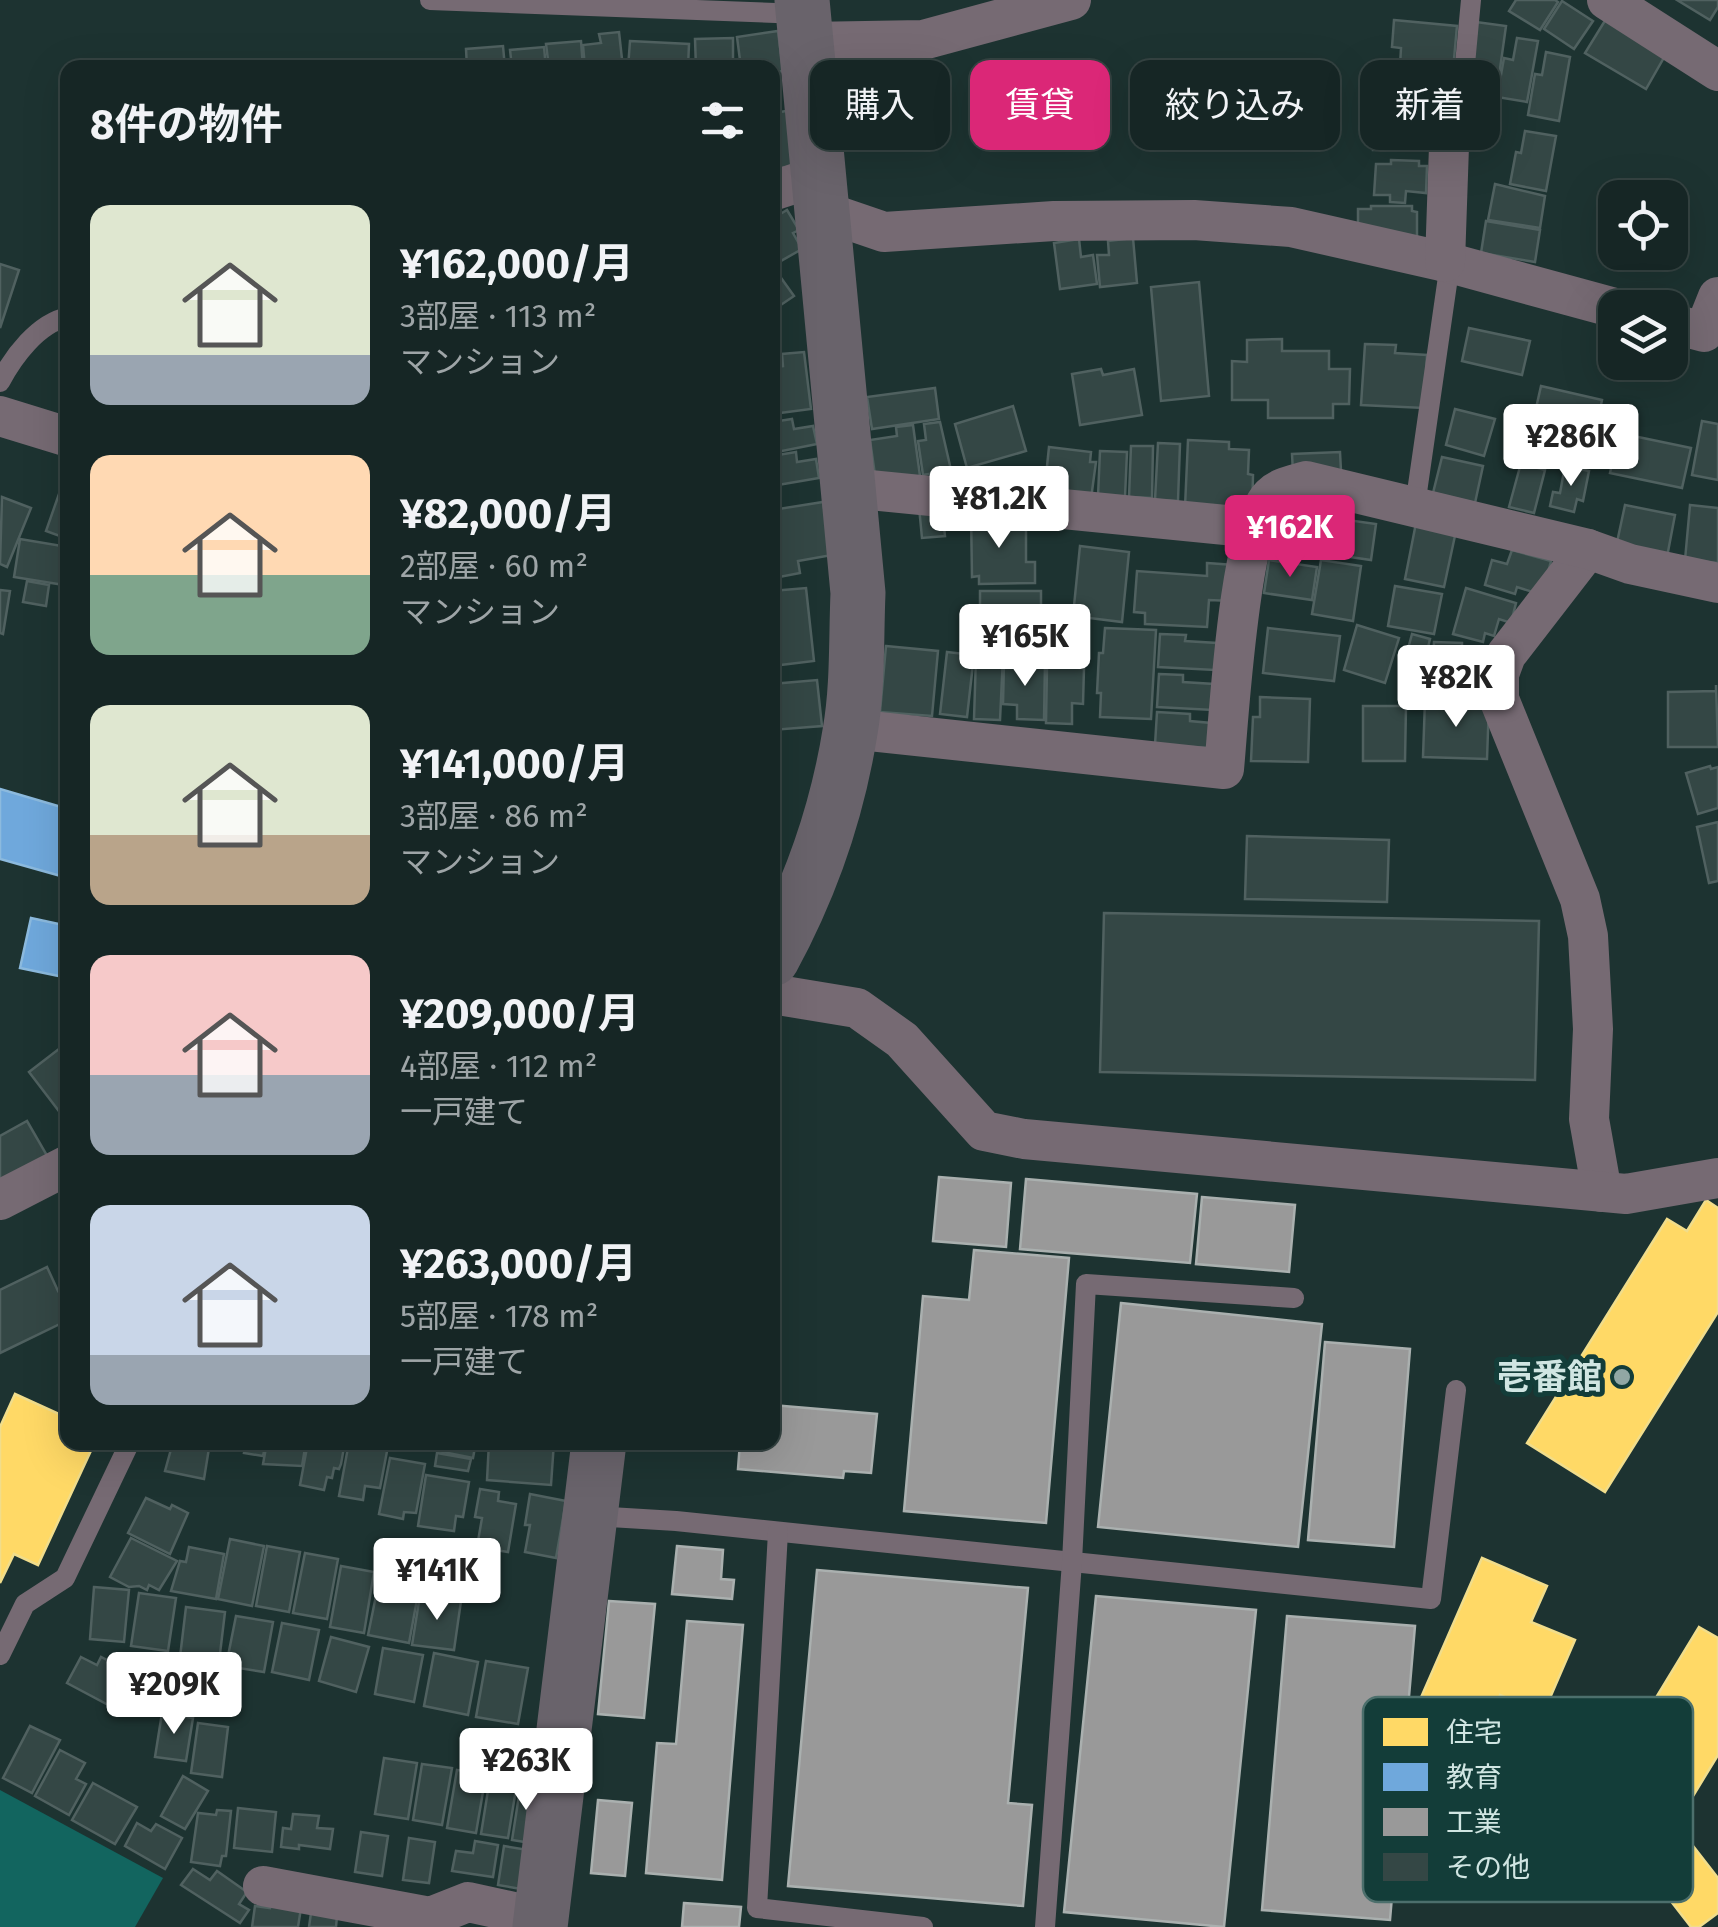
<!DOCTYPE html>
<html lang="ja">
<head>
<meta charset="utf-8">
<style>
	:root { --surface:#162625; --page:#1f2e2d; --text:#f1f3f6; --muted:#9ea5a7; --line:#354342; --accent:#db2777 }
	body { margin:0; font-family:"Fira Sans","Noto Sans JP",sans-serif; background:var(--page); color:var(--text); height:100vh; display:flex; flex-direction:column; font-size:38px; white-space:nowrap }
	* { box-sizing:border-box; margin:0 }
	p { font-size:32px; color:var(--muted) }
	.icon { flex:none; width:55px; height:55px; fill:none; stroke:currentColor; stroke-width:2; stroke-linecap:round; stroke-linejoin:round }
	.map { position:relative; flex:1; overflow:hidden }
	.details { position:absolute; left:60px; top:60px; width:720px; height:1390px; display:flex; flex-direction:column; background:var(--surface); border-radius:20px; box-shadow:0 10px 40px #0002,0 0 0 2px var(--line) }
	.details>* { flex:none }
	.top-card { position:absolute; left:810px; top:60px; width:758px; height:90px; display:flex; gap:20px }
	.controls { position:absolute; left:1598px; top:180px; display:grid; gap:20px }
	.controls a { display:grid; place-items:center; width:90px; height:90px; border-radius:20px; background:var(--surface); box-shadow:0 10px 40px #0002,0 0 0 2px var(--line); font-size:50px }
	.price { position:absolute; translate:-50% -85px; padding:0 22px; border-radius:10px; background:#fff; color:#222; font-size:32px; line-height:65px; filter:drop-shadow(0 2px 5px #0008) }
	.price::after { content:''; position:absolute; left:50%; top:60px; width:30px; height:22px; margin-left:-15px; background:inherit; clip-path:polygon(0 0,100% 0,50% 100%) }
	.price.selected { background:var(--accent); color:#fff }
	ul { padding:0; list-style:none }
	li { display:flex; align-items:center; gap:30px; height:250px; padding:0 30px }
	li span { display:grid; place-items:center; flex:none; width:280px; height:200px; border-radius:20px; color:#555 }
	li>.icon { margin-inline-start:auto }
	span .icon { width:120px; height:120px; fill:#fffc; stroke-width:1 }
	li b { font-size:42px }
	h2 { display:flex; justify-content:space-between; align-items:center; height:120px; padding:0 30px; font-size:42px }
	.chip { padding:0 35px; border-radius:20px; background:var(--surface); box-shadow:0 10px 40px #0002,0 0 0 2px var(--line); font-size:35px; line-height:90px }
	.chip.selected { background:var(--accent); color:#fff }
	.map>svg:first-child { display:block }
</style>
</head>
<body>
<div class="map">
<svg width="1718" height="1927" viewBox="0 0 1718 1927">
	<rect width="100%" height="100%" fill="#1d3331"/>
	<path fill="#12655f" d="M0,1790L163,1878L135,1927H0Z"/>
	<g fill="#ffd966" stroke="#f1dd8b" stroke-width="2.5">
		<path d="M1706,1200L1718,1208V1312L1605,1492L1527,1443L1667,1219L1687,1231Z"/>
		<path d="M15,1394L68,1418V1442H95L38,1565L14,1554L0,1583V1427Z"/>
		<path d="M1482,1558L1547,1586L1531,1622L1575,1640L1543,1714L1500,1695L1478,1746L1412,1718Z"/>
		<path d="M1699,1627L1718,1638V1755L1676,1824L1718,1878V1913L1699,1927H1691L1632,1851L1655,1834L1595,1798Z"/>
	</g>
	<g fill="#6fa8dc" stroke="#8cbade" stroke-width="2.5">
		<path d="M0,789L68,809V878L0,859Z"/>
		<path d="M31,918L68,926V978L20,968Z"/>
	</g>
	<g fill="#999" stroke="#aab0af" stroke-width="2.5">
		<path d="M939,1177L1011,1183L1006,1247L933,1241Z"/>
		<path d="M1026,1179L1197,1194L1190,1263L1020,1249Z"/>
		<path d="M1202,1197L1295,1205L1289,1272L1196,1264Z"/>
		<path d="M974,1250L1069,1258L1046,1523L904,1511L923,1296L969,1300Z"/>
		<path d="M1121,1303L1322,1324L1298,1547L1098,1527Z"/>
		<path d="M1325,1342L1410,1349L1394,1547L1308,1540Z"/>
		<path d="M772,1405L877,1414L871,1473L844,1471L843,1478L738,1469L740,1442H772Z"/>
		<path d="M677,1546L723,1550L721,1579L734,1580L732,1599L672,1594Z"/>
		<path d="M817,1570L1028,1588L1008,1803L1032,1805L1023,1906L788,1886Z"/>
		<path d="M1096,1596L1256,1610L1224,1927L1064,1912Z"/>
		<path d="M609,1601L655,1604L644,1718L598,1714Z"/>
		<path d="M1287,1616L1415,1626L1390,1920L1262,1910Z"/>
		<path d="M687,1621L743,1625L722,1880L646,1873L657,1743L676,1744Z"/>
		<path d="M598,1800L632,1803L625,1876L591,1873Z"/>
		<path d="M684,1903L741,1907L739,1927H682Z"/>
	</g>
	<g fill="#344745" stroke="#506160" stroke-width="2.5">
		<path d="M1516,0H1555L1558,2L1540,30L1509,11Z"/>
		<path d="M1677,0H1718V7L1710,20Z"/>
		<path d="M1562,1L1593,21L1574,49L1544,29Z"/>
		<path d="M1606,19L1666,54L1646,89L1585,53Z"/>
		<path d="M1394,20L1457,26L1453,70L1400,66L1401,48L1392,47Z"/>
		<path d="M1476,22L1506,26L1498,83L1467,78Z"/>
		<path d="M778,31L783,71L772,73V68H741L737,37Z"/>
		<path d="M619,32L623,68H585L583,45L601,43L599,34Z"/>
		<path d="M733,38V68H696L695,39Z"/>
		<path d="M1517,38L1538,41L1527,102L1497,97L1504,58L1513,60Z"/>
		<path d="M581,41L583,68H549L546,44Z"/>
		<path d="M630,41L689,44L688,68H628Z"/>
		<path d="M503,46L505,68H467L466,49Z"/>
		<path d="M544,47L546,68H512L510,50Z"/>
		<path d="M1546,52L1570,57L1559,121L1528,115L1535,74L1542,75Z"/>
		<path d="M1455,77V106L1435,131L1409,132V86H1422V78Z"/>
		<path d="M1403,82L1404,149L1373,150L1371,83Z"/>
		<path d="M787,111L793,167L772,169V113Z"/>
		<path d="M1525,131L1556,136L1546,191L1510,184L1516,152L1521,153Z"/>
		<path d="M1391,160L1419,161V166H1427L1426,193L1406,191L1405,203L1390,202V195H1374L1376,164H1391Z"/>
		<path d="M1495,184L1545,196L1540,228L1488,220Z"/>
		<path d="M1371,206H1412V211L1417,212V237L1358,228V209H1371Z"/>
		<path d="M787,210L799,230L793,233L802,249L772,266V219Z"/>
		<path d="M1486,221L1540,230L1535,262L1481,253Z"/>
		<path d="M1133,238L1137,283L1100,287L1097,255H1109L1108,241Z"/>
		<path d="M1079,239L1081,257L1093,255L1097,284L1060,289L1054,243Z"/>
		<path d="M0,264L19,270L0,328Z"/>
		<path d="M774,268L794,296L772,311V269Z"/>
		<path d="M1199,282L1209,396L1161,401L1151,287Z"/>
		<path d="M1469,328L1530,341L1522,375L1462,361Z"/>
		<path d="M1282,339V351H1329V369H1350L1349,404H1333V418H1268V400H1232V361L1247,362V340Z"/>
		<path d="M1365,344L1396,345L1395,353L1427,355L1424,408L1361,405Z"/>
		<path d="M804,352L811,409L772,414V367L783,366L782,354Z"/>
		<path d="M1101,369L1103,375L1134,369L1142,415L1080,425L1072,374Z"/>
		<path d="M1541,386L1602,400L1595,434L1570,429V434L1532,426Z"/>
		<path d="M935,388L939,419L872,429L867,397Z"/>
		<path d="M1013,406L1026,451L967,468L955,424Z"/>
		<path d="M1455,409L1495,419L1484,456L1446,445Z"/>
		<path d="M792,419L794,429L813,426L817,444L772,453V422Z"/>
		<path d="M1702,421L1718,424V480L1692,475Z"/>
		<path d="M940,422L951,470L923,475L918,441L926,440L924,424Z"/>
		<path d="M913,425L920,476L876,482L870,440L897,436L896,427Z"/>
		<path d="M1619,433L1691,448L1682,488L1610,473Z"/>
		<path d="M1188,440L1229,442V449L1249,450L1248,474L1253,475L1252,513L1185,507Z"/>
		<path d="M1158,443L1180,444L1178,501L1155,500Z"/>
		<path d="M1131,446H1153L1152,498L1129,497Z"/>
		<path d="M1049,447L1091,452L1090,462H1096L1090,506L1035,499L1038,475L1046,476Z"/>
		<path d="M1100,451L1127,452L1125,497L1098,496Z"/>
		<path d="M796,452L797,462L816,459L819,478L772,486V456Z"/>
		<path d="M1340,452L1341,471L1293,473L1292,454Z"/>
		<path d="M1442,457L1483,466L1475,503L1433,493Z"/>
		<path d="M1521,463L1545,470L1534,513L1509,507Z"/>
		<path d="M1565,466L1589,471L1583,501L1577,499L1574,512L1550,506L1553,492L1560,493Z"/>
		<path d="M66,474H68V539L46,531Z"/>
		<path d="M2,497L31,508L7,567L0,564Z"/>
		<path d="M1293,501L1328,506L1322,552L1280,547L1285,515L1291,516Z"/>
		<path d="M823,502L832,555L798,561L800,573L774,578L772,510Z"/>
		<path d="M1625,505L1675,515L1667,557L1616,547Z"/>
		<path d="M1690,505L1718,508V563L1685,560Z"/>
		<path d="M919,507L942,508L945,536L922,538Z"/>
		<path d="M1002,511V526L1026,525V562H1035V583L979,584V576L972,577L971,512Z"/>
		<path d="M1333,518L1376,524L1371,560L1329,554Z"/>
		<path d="M1416,523L1456,531L1444,587L1405,579Z"/>
		<path d="M20,539L68,547L64,585L14,577Z"/>
		<path d="M1080,546L1129,552L1122,622L1073,616Z"/>
		<path d="M1512,550L1551,561L1542,595L1517,587L1515,594L1485,585L1492,560L1507,564Z"/>
		<path d="M1269,560L1317,567L1312,600L1264,593Z"/>
		<path d="M1321,560L1361,566L1353,621L1312,614Z"/>
		<path d="M1207,563L1234,565L1232,601L1209,600L1207,627L1145,624V613L1134,612L1137,571L1207,576Z"/>
		<path d="M27,581L49,585L46,606L23,602Z"/>
		<path d="M1395,586L1442,594L1434,634L1388,626Z"/>
		<path d="M806,588L814,661L772,666V591Z"/>
		<path d="M1466,588L1516,603L1511,623L1499,619L1494,636L1485,633L1483,642L1453,634Z"/>
		<path d="M0,590L10,591L3,634L0,633Z"/>
		<rect x="980" y="591" width="61" height="58"/>
		<path d="M1357,625L1399,638L1385,683L1344,670Z"/>
		<path d="M1105,628L1156,630L1151,719L1100,717L1101,693H1097L1099,653H1103Z"/>
		<path d="M1268,628L1340,636L1334,681L1263,673Z"/>
		<path d="M1160,634L1186,635L1185,641L1217,643L1215,670L1158,667Z"/>
		<path d="M1412,634L1430,639L1424,664L1405,660Z"/>
		<path d="M1434,642L1462,643V650L1481,649V682H1463L1462,687H1426L1427,662H1433Z"/>
		<path d="M886,646L938,651L932,716L880,712Z"/>
		<path d="M947,652L974,655L967,717L940,714Z"/>
		<path d="M976,656L1003,657L1000,720L974,719Z"/>
		<path d="M1004,662L1045,663L1044,720L1017,719V705L1003,704Z"/>
		<path d="M1047,667L1084,668L1083,704L1072,703V724L1046,723Z"/>
		<path d="M1159,674L1183,675V682L1214,684L1213,710L1157,707Z"/>
		<path d="M817,680L822,726L772,730V684Z"/>
		<path d="M1716,685L1718,747H1668V692L1716,691Z"/>
		<path d="M1260,697L1310,699L1308,762L1251,761L1253,717H1260Z"/>
		<path d="M1425,700L1489,703L1487,759L1423,757Z"/>
		<path d="M1363,706H1406L1405,761H1363Z"/>
		<path d="M1157,712L1190,714V721L1211,723L1210,748L1155,745Z"/>
		<path d="M1710,766L1711,769L1718,767V808L1698,814L1686,773Z"/>
		<path d="M1718,822V881L1709,883L1697,827Z"/>
		<path d="M1247,836L1389,840L1387,902L1245,899Z"/>
		<path d="M1104,913L1539,921L1535,1080L1100,1072Z"/>
		<path d="M68,1042V1123L29,1072Z"/>
		<path d="M27,1121L49,1159L0,1187V1136Z"/>
		<path d="M47,1267L58,1291L62,1289L68,1300V1320L0,1353V1290Z"/>
		<path d="M173,1442H210L204,1479L165,1471Z"/>
		<path d="M227,1442H266L263,1456L244,1453L245,1448Z"/>
		<path d="M267,1442H306L302,1466L263,1464Z"/>
		<path d="M308,1442H345L341,1464L339,1469L334,1468L332,1478L327,1477L324,1490L300,1485Z"/>
		<path d="M349,1442L388,1446L380,1488L365,1486L363,1500L339,1496Z"/>
		<path d="M430,1442H476L473,1458L433,1450L435,1443Z"/>
		<path d="M489,1442H554L551,1485L487,1480Z"/>
		<path d="M437,1453L471,1459L468,1471L435,1466Z"/>
		<path d="M390,1458L425,1464L416,1513L404,1512L403,1519L379,1514Z"/>
		<path d="M426,1475L469,1482L463,1517L456,1516L454,1531L418,1526Z"/>
		<path d="M480,1489L499,1492L498,1501L516,1504L508,1552L477,1547L482,1518L475,1517Z"/>
		<path d="M530,1494L566,1501L556,1558L525,1552L530,1525H525Z"/>
		<path d="M146,1498L170,1509L172,1505L188,1513L170,1554L128,1533Z"/>
		<path d="M131,1538L177,1561L159,1590L149,1585L147,1590L139,1586L129,1587L110,1577Z"/>
		<path d="M230,1539L264,1546L252,1606L218,1599Z"/>
		<path d="M267,1546L300,1552L289,1612L256,1606Z"/>
		<path d="M189,1547L224,1554L216,1599L171,1591L180,1561L186,1562Z"/>
		<path d="M305,1553L338,1559L327,1619L293,1613Z"/>
		<path d="M341,1566L374,1572L364,1633L330,1627Z"/>
		<path d="M378,1586L418,1594L409,1643L368,1635Z"/>
		<path d="M94,1587L129,1590L124,1642L90,1639Z"/>
		<path d="M139,1593L176,1598L168,1651L131,1646Z"/>
		<path d="M420,1595L461,1601L454,1650L412,1645Z"/>
		<path d="M186,1607L225,1612L219,1662L180,1657Z"/>
		<path d="M236,1616L273,1622L264,1672L226,1666Z"/>
		<path d="M282,1623L319,1630L309,1680L272,1672Z"/>
		<path d="M331,1637L369,1647L356,1692L319,1681Z"/>
		<path d="M383,1648L423,1655L414,1702L375,1694Z"/>
		<path d="M434,1653L478,1662L468,1715L424,1706Z"/>
		<path d="M81,1657L97,1665L101,1657L150,1682L134,1712L119,1704L116,1709L67,1683Z"/>
		<path d="M486,1661L528,1668L518,1724L476,1717Z"/>
		<path d="M162,1713L193,1718L186,1761L155,1757Z"/>
		<path d="M198,1723L228,1727L222,1777L191,1773Z"/>
		<path d="M30,1726L60,1740L32,1793L3,1778Z"/>
		<path d="M60,1750L85,1763L76,1779L86,1784L69,1815L35,1796Z"/>
		<path d="M384,1758L417,1763L408,1819L375,1814Z"/>
		<path d="M422,1764L452,1768L442,1825L413,1820Z"/>
		<path d="M457,1770L486,1774L476,1833L447,1828Z"/>
		<path d="M183,1776L208,1791L185,1829L161,1816Z"/>
		<path d="M490,1778L517,1783L508,1838L481,1834Z"/>
		<path d="M93,1783L137,1807L115,1844L72,1820Z"/>
		<path d="M521,1783L540,1786L531,1843L512,1840Z"/>
		<path d="M238,1808L276,1812L272,1852L234,1848Z"/>
		<path d="M217,1810L231,1811L226,1856H222L220,1866L191,1862L198,1813L216,1815Z"/>
		<path d="M293,1814L319,1816L317,1828L333,1829L330,1849L299,1845V1849L281,1847L283,1828L291,1829Z"/>
		<path d="M137,1823L151,1831L156,1824L182,1838L165,1869L125,1846Z"/>
		<path d="M361,1832L388,1836L382,1876L355,1872Z"/>
		<path d="M409,1838L435,1842L429,1883L403,1880Z"/>
		<path d="M475,1841L498,1845L493,1877L452,1871L456,1851L473,1853Z"/>
		<path d="M504,1846L528,1850L521,1889L498,1885Z"/>
		<path d="M193,1869L210,1880L217,1871L247,1892L239,1904L249,1910L240,1923L181,1885Z"/>
		<path d="M271,1905L301,1908L298,1927H252L255,1906L270,1908Z"/>
		<path d="M311,1913L337,1916L336,1927H309Z"/>
	</g>
	<g fill="none" stroke-linecap="round" stroke-linejoin="round">
		<g stroke="#766a73" stroke-width="20">
			<path d="M430,0L803,14"/>
			<path d="M1450,117L1452,110L1461,107L1471,0"/>
			<path d="M0,382C13,357 38,323 68,317"/>
			<path d="M1415,506L1450,263"/>
			<path d="M593,1516L676,1521L1431,1599L1456,1390"/>
			<path d="M778,1532L757,1908L923,1927"/>
			<path d="M0,1655L25,1604L65,1578L130,1442"/>
			<path d="M1045,1927L1072,1562L1086,1284L1294,1298"/>
		</g>
		<g stroke="#766a73" stroke-width="40">
			<path d="M1607,0L1718,71"/>
			<path d="M807,42L923,40L1071,0"/>
			<path d="M772,191L818,176"/>
			<path d="M822,216L843,218L884,232L1054,221L1194,220L1291,227L1450,263L1615,308"/>
			<path d="M1445,262L1450,117"/>
			<path d="M1670,323L1704,332L1718,297"/>
			<path d="M0,416L68,437"/>
			<path d="M849,488L1256,528"/>
			<path d="M1588,549L1506,655L1499,674V699L1580,899L1588,936L1593,1029L1589,1119L1602,1192"/>
			<path d="M851,729L1224,769C1229,717 1239,527 1271,496C1280,487 1293,485 1306,481L1588,549L1630,564L1718,583"/>
			<path d="M772,994L857,1008L902,1040L984,1131L1024,1139L1626,1194L1718,1178"/>
			<path d="M0,1200L68,1165"/>
			<path d="M263,1886L430,1917L468,1902L541,1918"/>
		</g>
		<g stroke="#69636b" stroke-width="55">
			<path d="M772,959C811,887 837,813 850,732C858,687 856,639 858,593L802,0"/>
			<path d="M540,1927L599,1442"/>
		</g>
	</g>
	<circle fill="#91a7a4" stroke="#133d39" stroke-width="4" cx="1622" cy="1377" r="10"/>
	<g text-anchor="middle" stroke-width="10" stroke-linejoin="round" paint-order="stroke">
		<g font-size="35" font-weight="bold" fill="#d0e5e2" stroke="#133d39" text-anchor="end">
			<text x="1602" y="1389">壱番館</text>
		</g>
	</g>
	<rect x="1363" y="1697" width="330" height="205" rx="15" fill="#133d39" stroke="#4c6f6c" stroke-width="2.5"/>
	<rect x="1383" y="1718" width="45" height="28" fill="#ffd966"/>
	<rect x="1383" y="1763" width="45" height="28" fill="#6fa8dc"/>
	<rect x="1383" y="1808" width="45" height="28" fill="#999"/>
	<rect x="1383" y="1853" width="45" height="28" fill="#344745"/>
	<g font-size="28" fill="#d0e5e2">
		<text x="1446" y="1742">住宅</text>
		<text x="1446" y="1787">教育</text>
		<text x="1446" y="1832">工業</text>
		<text x="1446" y="1877">その他</text>
	</g>
</svg>
<div class="controls">
<a><svg class="icon" aria-label="locate" viewBox="0 0 24 24"><circle cx="12" cy="12" r="6"/><path d="M12 2v4M12 18v4M2 12h4M18 12h4"/></svg></a>
<a><svg class="icon" aria-label="layers" viewBox="0 0 24 24"><path d="M12 4l9 5-9 5-9-5zM3 14l9 5 9-5"/></svg></a>
</div>
<b class="price" style="left:1571px;top:489px">¥286K</b>
<b class="price" style="left:999px;top:551px">¥81.2K</b>
<b class="price selected" style="left:1290px;top:580px">¥162K</b>
<b class="price" style="left:1025px;top:689px">¥165K</b>
<b class="price" style="left:1456px;top:730px">¥82K</b>
<b class="price" style="left:437px;top:1623px">¥141K</b>
<b class="price" style="left:174px;top:1737px">¥209K</b>
<b class="price" style="left:526px;top:1813px">¥263K</b>
<div class="top-card">
<a class="chip">購入</a>
<a class="chip selected">賃貸</a>
<a class="chip">絞り込み</a>
<a class="chip">新着</a>
</div>
<section class="details">
<h2>8件の物件<svg class="icon" aria-label="filters" viewBox="0 0 24 24"><path d="M4 7h16M4 17h16"/><circle cx="9" cy="7" r="2"/><circle cx="15" cy="17" r="2"/></svg></h2>
<ul>
<li><span style="background:linear-gradient(#dfe7d0 75%,#9aa5b1 0)"><svg class="icon" aria-label="home" viewBox="0 0 24 24"><path d="M3 11l9-7 9 7M6 9v11h12V9"/></svg></span><div><b>¥162,000/月</b><p>3部屋 · 113 m²</p><p>マンション</p></div></li>
<li><span style="background:linear-gradient(#ffd9b3 60%,#7fa58c 0)"><svg class="icon" aria-label="home" viewBox="0 0 24 24"><path d="M3 11l9-7 9 7M6 9v11h12V9"/></svg></span><div><b>¥82,000/月</b><p>2部屋 · 60 m²</p><p>マンション</p></div></li>
<li><span style="background:linear-gradient(#dfe7d0 65%,#b9a48a 0)"><svg class="icon" aria-label="home" viewBox="0 0 24 24"><path d="M3 11l9-7 9 7M6 9v11h12V9"/></svg></span><div><b>¥141,000/月</b><p>3部屋 · 86 m²</p><p>マンション</p></div></li>
<li><span style="background:linear-gradient(#f6c9c9 60%,#9aa5b1 0)"><svg class="icon" aria-label="home" viewBox="0 0 24 24"><path d="M3 11l9-7 9 7M6 9v11h12V9"/></svg></span><div><b>¥209,000/月</b><p>4部屋 · 112 m²</p><p>一戸建て</p></div></li>
<li><span style="background:linear-gradient(#c9d6e8 75%,#9aa5b1 0)"><svg class="icon" aria-label="home" viewBox="0 0 24 24"><path d="M3 11l9-7 9 7M6 9v11h12V9"/></svg></span><div><b>¥263,000/月</b><p>5部屋 · 178 m²</p><p>一戸建て</p></div></li>
</ul>
</section>
</div>
</body>
</html>
